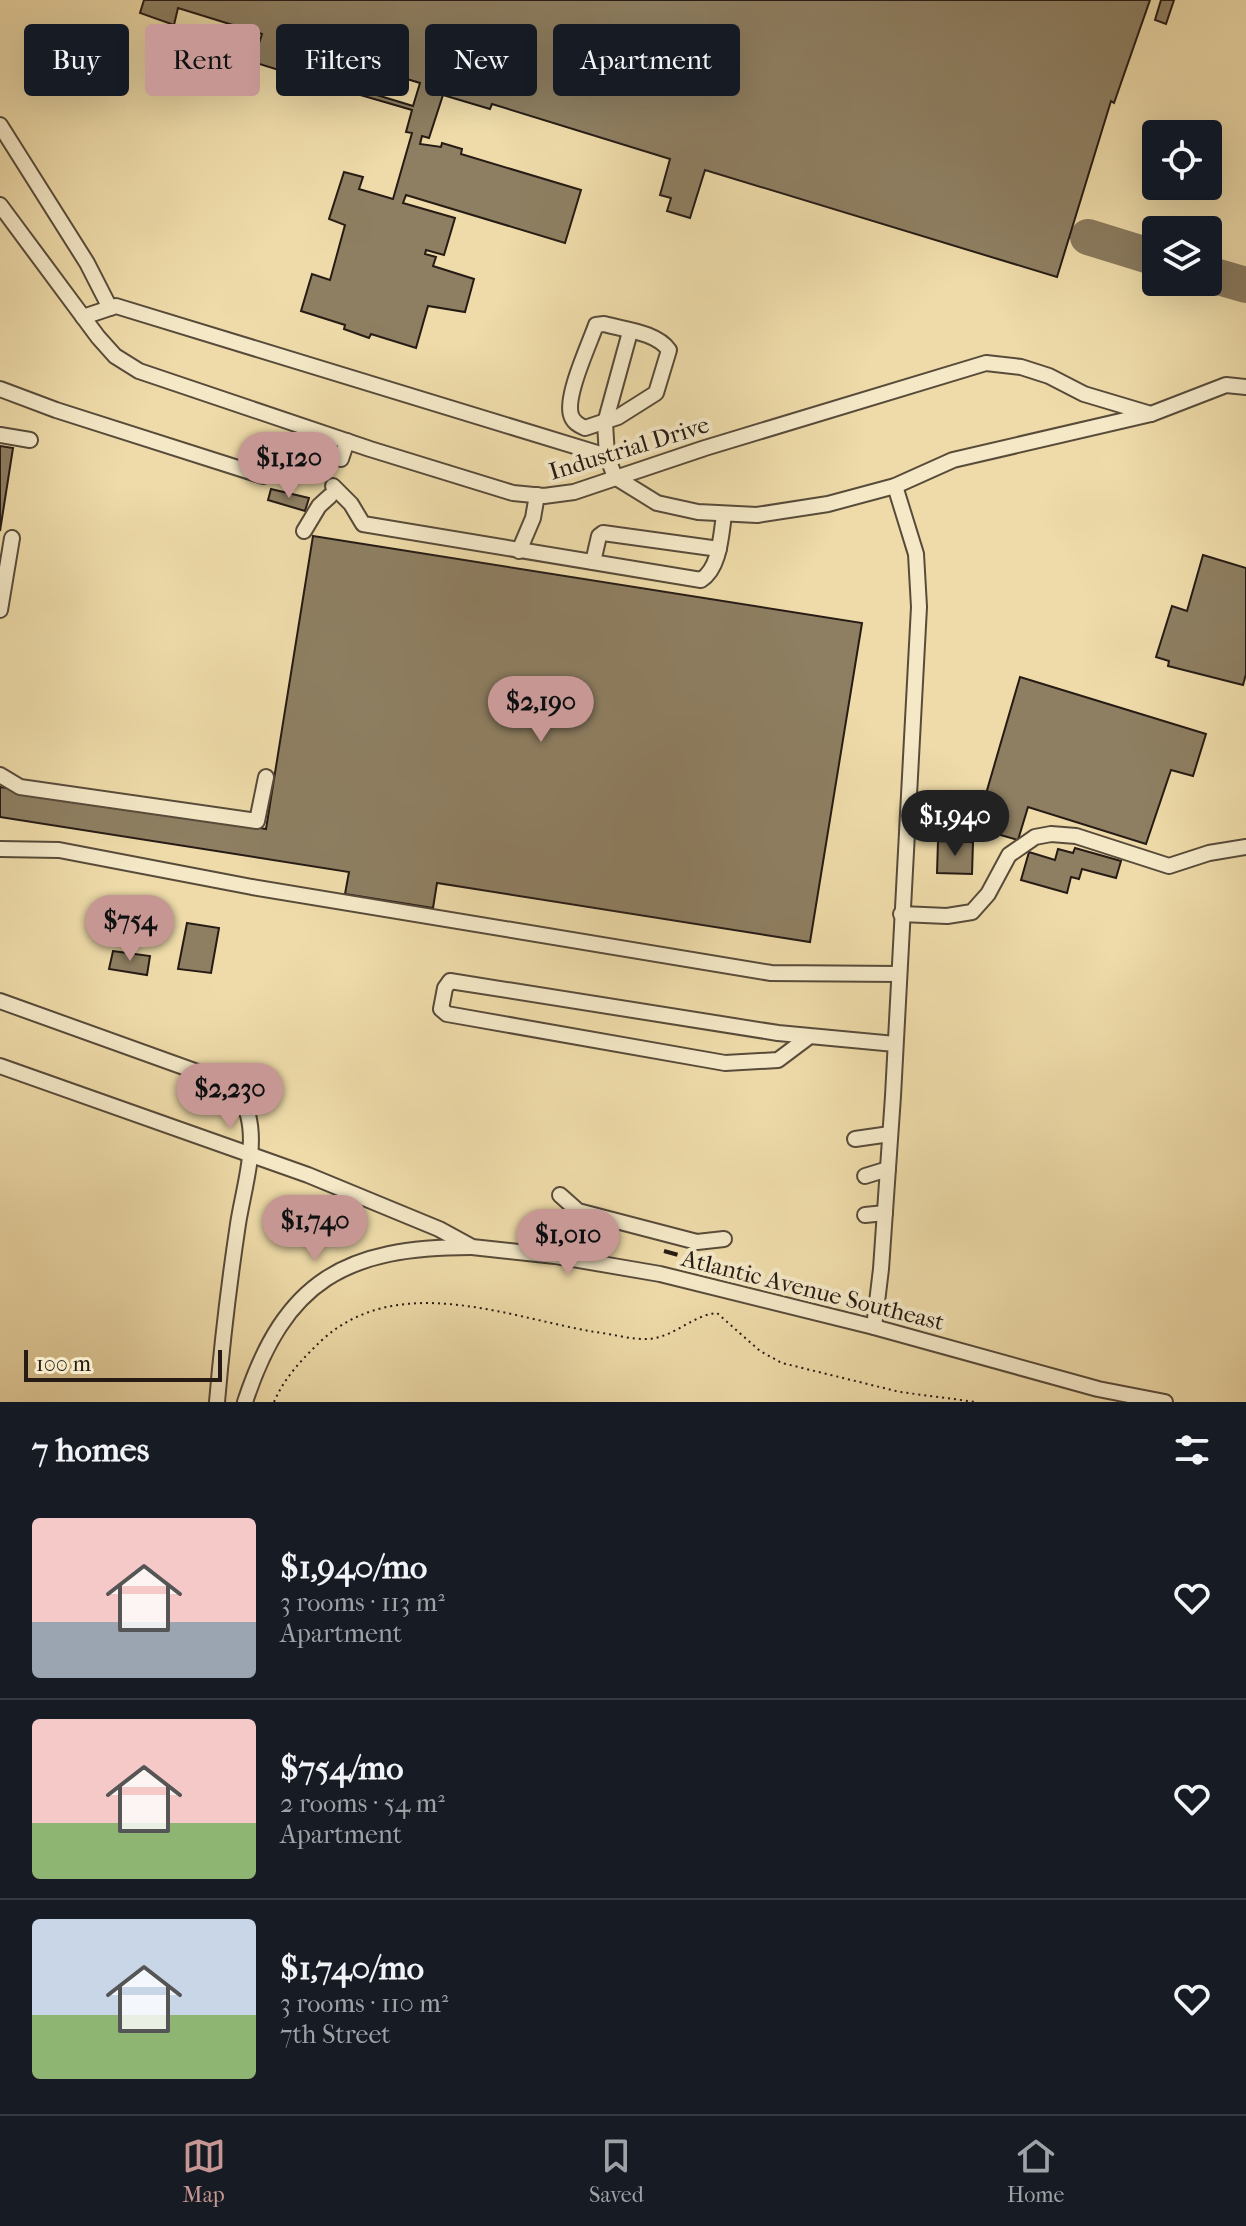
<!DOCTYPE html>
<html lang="en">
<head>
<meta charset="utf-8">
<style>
	:root { --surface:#171b24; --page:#242831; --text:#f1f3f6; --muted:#9ea1a6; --line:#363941; --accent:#c59692 }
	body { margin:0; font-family:"IM FELL French Canon",serif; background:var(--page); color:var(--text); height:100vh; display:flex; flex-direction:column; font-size:30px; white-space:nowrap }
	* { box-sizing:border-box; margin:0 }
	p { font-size:26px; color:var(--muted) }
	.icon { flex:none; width:44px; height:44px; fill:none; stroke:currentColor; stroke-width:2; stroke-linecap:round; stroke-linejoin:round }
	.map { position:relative; height:1402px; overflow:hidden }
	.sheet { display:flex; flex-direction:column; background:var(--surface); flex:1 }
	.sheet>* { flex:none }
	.guide { position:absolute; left:24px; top:24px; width:800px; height:72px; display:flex; gap:16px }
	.controls { position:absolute; left:1142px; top:120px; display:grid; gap:16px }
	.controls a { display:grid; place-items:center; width:80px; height:80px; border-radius:8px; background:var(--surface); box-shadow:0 8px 32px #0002; font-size:40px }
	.scale { position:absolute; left:24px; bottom:20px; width:198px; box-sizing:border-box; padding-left:8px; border:4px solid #261b15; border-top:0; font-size:22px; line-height:28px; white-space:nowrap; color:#261b15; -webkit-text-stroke:6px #f4e8c7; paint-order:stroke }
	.price { position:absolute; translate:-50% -68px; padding:0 18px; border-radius:28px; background:var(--accent); color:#111; font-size:26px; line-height:52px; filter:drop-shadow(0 2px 4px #0008) }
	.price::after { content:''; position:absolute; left:50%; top:48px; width:24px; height:18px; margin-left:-12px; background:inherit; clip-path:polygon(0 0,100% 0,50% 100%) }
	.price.selected { background:#222; color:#fff }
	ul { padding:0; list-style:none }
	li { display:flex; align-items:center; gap:24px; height:200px; padding:0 32px }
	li+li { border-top:2px solid var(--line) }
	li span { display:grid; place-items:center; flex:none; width:224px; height:160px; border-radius:8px; color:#555 }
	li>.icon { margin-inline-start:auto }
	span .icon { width:96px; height:96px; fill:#fffc; stroke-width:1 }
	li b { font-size:34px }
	h2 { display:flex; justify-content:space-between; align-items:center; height:96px; padding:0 32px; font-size:34px }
	.tag { padding:0 28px; border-radius:8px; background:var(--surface); box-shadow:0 8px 32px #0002; font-size:28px; line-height:72px }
	.tag.selected { background:var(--accent); color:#111 }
	.dock { display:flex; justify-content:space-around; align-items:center; height:112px; border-top:2px solid var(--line); background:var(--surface); font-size:22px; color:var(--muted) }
	.dock a { display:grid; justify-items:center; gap:4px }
	.dock .selected { color:var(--accent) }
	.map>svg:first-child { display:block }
</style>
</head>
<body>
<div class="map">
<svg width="1246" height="1402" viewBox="0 0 1246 1402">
	<rect width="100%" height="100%" fill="#eedba9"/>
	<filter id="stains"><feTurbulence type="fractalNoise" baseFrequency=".0025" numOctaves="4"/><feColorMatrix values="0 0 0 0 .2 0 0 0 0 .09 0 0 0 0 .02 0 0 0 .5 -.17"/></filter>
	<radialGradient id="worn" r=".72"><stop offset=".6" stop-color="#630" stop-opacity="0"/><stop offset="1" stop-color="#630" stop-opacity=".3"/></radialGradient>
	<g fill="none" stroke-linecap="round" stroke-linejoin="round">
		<g stroke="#8a7b5f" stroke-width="36">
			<path d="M1088,237L1156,258"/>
			<path d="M1208,274L1246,285"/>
		</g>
	</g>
	<g fill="#8e7f62" stroke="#261b15" stroke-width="2" fill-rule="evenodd">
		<path d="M144,0H1150L1114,103L1111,101L1057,277L705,170L690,218L667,211L671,198L660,195L670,159L492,104L490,109L443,95L429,138L422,136L420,144L441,147L442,143L462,149L461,154L581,190L565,243L406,195L403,203L455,218L444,255L426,250L425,254L436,257L433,266L474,279L465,312L428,306L416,348L371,334L369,338L344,329L345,325L301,311L312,274L330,280L345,225L329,219L344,172L363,177L359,189L393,199L412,133L406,132L412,110L309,80L316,56L289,48L282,71L253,62L262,34L178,8L174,25L140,13ZM374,69L420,83L413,106L367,92Z"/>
		<path d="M1161,0H1174L1166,24L1155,20Z"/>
		<path d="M0,446L13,448L0,531Z"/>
		<path d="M271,489L309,498L305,511L268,500Z"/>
		<path d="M313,536L862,623L810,942L437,883L433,908L345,894L349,872L0,817V787L266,829Z"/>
		<path d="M1203,555L1246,568V674L1243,685L1168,666L1169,661L1156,657L1172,606L1187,611Z"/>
		<path d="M1020,677L1206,734L1193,776L1171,770L1146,844L1028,807L1018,840L976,828Z"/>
		<path d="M938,841L973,842L972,874L937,873Z"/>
		<path d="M1075,848L1121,861L1116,878L1082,869L1079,879L1071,877L1067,893L1021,880L1029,852L1055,860L1058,849L1073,853Z"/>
		<path d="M122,901L165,908L162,927L118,921Z"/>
		<path d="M187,923L219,928L211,973L178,969Z"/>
		<path d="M113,951L150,956L147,975L109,969Z"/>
	</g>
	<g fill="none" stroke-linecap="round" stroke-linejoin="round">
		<g stroke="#584b3a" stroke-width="18">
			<g id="minor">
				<path d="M0,125L87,263L110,308"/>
				<path d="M0,205L98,337L115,356L139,371L370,449L513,493L544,496L574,492L705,448L986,363L1021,367L1049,376L1084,394L1151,414L1226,385L1246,387"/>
				<path d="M83,317L116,306L607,456L615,477L657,503L698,512L757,515L828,504L895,486L953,460L1151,414"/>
				<path d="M604,324C625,330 656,332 669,350L656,393L618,417L585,428C578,425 573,422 571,415C565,396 589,345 596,325Z"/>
				<path d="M0,389L56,410L263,476"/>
				<path d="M0,435L30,440"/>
				<path d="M607,456L605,423L630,332"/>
				<path d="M341,459L347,441"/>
				<path d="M333,486L351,504L363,524L701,580C720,568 721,535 724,515"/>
				<path d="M304,531L319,506L330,496"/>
				<path d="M519,551L533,518L537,495"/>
				<path d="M593,562L599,536L603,533L719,549"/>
				<path d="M0,610L12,538"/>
				<path d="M0,775L20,787L257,821L266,777"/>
				<path d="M0,849L59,850L252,887L771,973L899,974"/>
				<path d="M901,914L947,916L972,912L988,894L1009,855L1035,837L1051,834L1076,836L1169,866L1209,853L1246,847"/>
				<path d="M0,1001L217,1079C231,1087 243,1098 248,1115C257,1149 243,1191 238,1224C229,1284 222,1343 217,1402"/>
				<path d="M810,1036L778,1060L725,1063L447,1014L441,1009L445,988L450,981L778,1033L895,1044"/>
				<path d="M0,1066L308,1175L439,1229L472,1247L555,1256L660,1274L874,1327L1098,1389L1165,1402"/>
				<path d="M855,1139L890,1134"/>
				<path d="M865,1176L888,1169"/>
				<path d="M560,1195L578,1211L697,1242L724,1239"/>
				<path d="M865,1215L885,1213"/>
				<path d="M874,1327L881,1269L893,1096L919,607L916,554L895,486"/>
				<path d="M245,1402C285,1280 346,1247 471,1247"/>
			</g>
		</g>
		<path stroke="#261b15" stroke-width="2" stroke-dasharray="2 4" stroke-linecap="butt" d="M274,1402C284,1378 303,1358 322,1340C398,1271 507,1317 595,1332C613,1334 632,1340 649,1339C674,1337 693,1315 717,1313L760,1351L782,1363L900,1392L976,1402"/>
		<use href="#minor" stroke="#f4e8c7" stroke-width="14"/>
		<path stroke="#261b15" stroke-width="4" stroke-dasharray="14 14" stroke-linecap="butt" d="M664,1251L809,1291"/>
	</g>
	<g text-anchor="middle" stroke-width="8" stroke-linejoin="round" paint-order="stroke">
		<g font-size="24" fill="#261b15" stroke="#f4e8c7">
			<text transform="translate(629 448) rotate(-17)" y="8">Industrial Drive</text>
			<text transform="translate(813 1290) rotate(14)" y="8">Atlantic Avenue Southeast</text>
		</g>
	</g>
	<rect width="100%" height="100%" filter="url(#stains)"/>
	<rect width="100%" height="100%" fill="url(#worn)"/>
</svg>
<div class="controls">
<a><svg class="icon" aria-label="locate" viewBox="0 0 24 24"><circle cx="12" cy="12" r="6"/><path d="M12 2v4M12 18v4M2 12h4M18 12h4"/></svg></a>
<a><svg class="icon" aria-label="layers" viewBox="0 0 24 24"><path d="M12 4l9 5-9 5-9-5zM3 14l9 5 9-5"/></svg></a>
</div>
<div class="scale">100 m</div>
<b class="price" style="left:289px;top:500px">$1,120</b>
<b class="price" style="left:541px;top:744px">$2,190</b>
<b class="price selected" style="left:955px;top:858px">$1,940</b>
<b class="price" style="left:130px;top:963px">$754</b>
<b class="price" style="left:230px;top:1131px">$2,230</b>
<b class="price" style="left:315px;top:1263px">$1,740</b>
<b class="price" style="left:568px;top:1277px">$1,010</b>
<div class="guide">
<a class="tag">Buy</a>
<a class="tag selected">Rent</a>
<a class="tag">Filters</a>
<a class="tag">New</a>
<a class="tag">Apartment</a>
</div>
</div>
<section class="sheet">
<h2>7 homes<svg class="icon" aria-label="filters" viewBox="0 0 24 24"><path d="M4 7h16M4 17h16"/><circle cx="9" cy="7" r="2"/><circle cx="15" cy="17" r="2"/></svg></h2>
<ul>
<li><span style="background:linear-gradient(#f6c9c9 65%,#9aa5b1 0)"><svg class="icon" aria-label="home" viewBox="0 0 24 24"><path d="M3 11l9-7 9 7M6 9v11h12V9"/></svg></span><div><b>$1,940/mo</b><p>3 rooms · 113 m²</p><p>Apartment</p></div><svg class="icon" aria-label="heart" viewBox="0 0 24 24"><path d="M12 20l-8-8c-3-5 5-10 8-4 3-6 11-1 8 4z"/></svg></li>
<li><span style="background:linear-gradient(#f6c9c9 65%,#8fb573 0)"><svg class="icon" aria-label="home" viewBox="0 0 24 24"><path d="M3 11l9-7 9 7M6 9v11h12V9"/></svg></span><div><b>$754/mo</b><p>2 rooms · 54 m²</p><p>Apartment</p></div><svg class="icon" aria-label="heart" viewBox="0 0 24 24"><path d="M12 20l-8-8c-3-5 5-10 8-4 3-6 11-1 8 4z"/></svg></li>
<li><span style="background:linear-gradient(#c9d6e8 60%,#8fb573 0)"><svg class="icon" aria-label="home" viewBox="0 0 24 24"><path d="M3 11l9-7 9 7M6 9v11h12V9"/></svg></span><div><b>$1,740/mo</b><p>3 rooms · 110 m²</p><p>7th Street</p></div><svg class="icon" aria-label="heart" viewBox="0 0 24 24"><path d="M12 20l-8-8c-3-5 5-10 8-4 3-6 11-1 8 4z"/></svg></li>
</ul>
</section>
<nav class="dock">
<a class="selected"><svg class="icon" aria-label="map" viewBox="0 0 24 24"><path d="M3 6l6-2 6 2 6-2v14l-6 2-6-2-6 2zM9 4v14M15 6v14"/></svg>Map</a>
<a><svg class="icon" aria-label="saved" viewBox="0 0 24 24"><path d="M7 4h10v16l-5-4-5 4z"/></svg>Saved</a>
<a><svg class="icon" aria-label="home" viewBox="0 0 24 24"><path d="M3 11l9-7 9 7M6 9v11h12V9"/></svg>Home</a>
</nav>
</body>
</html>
